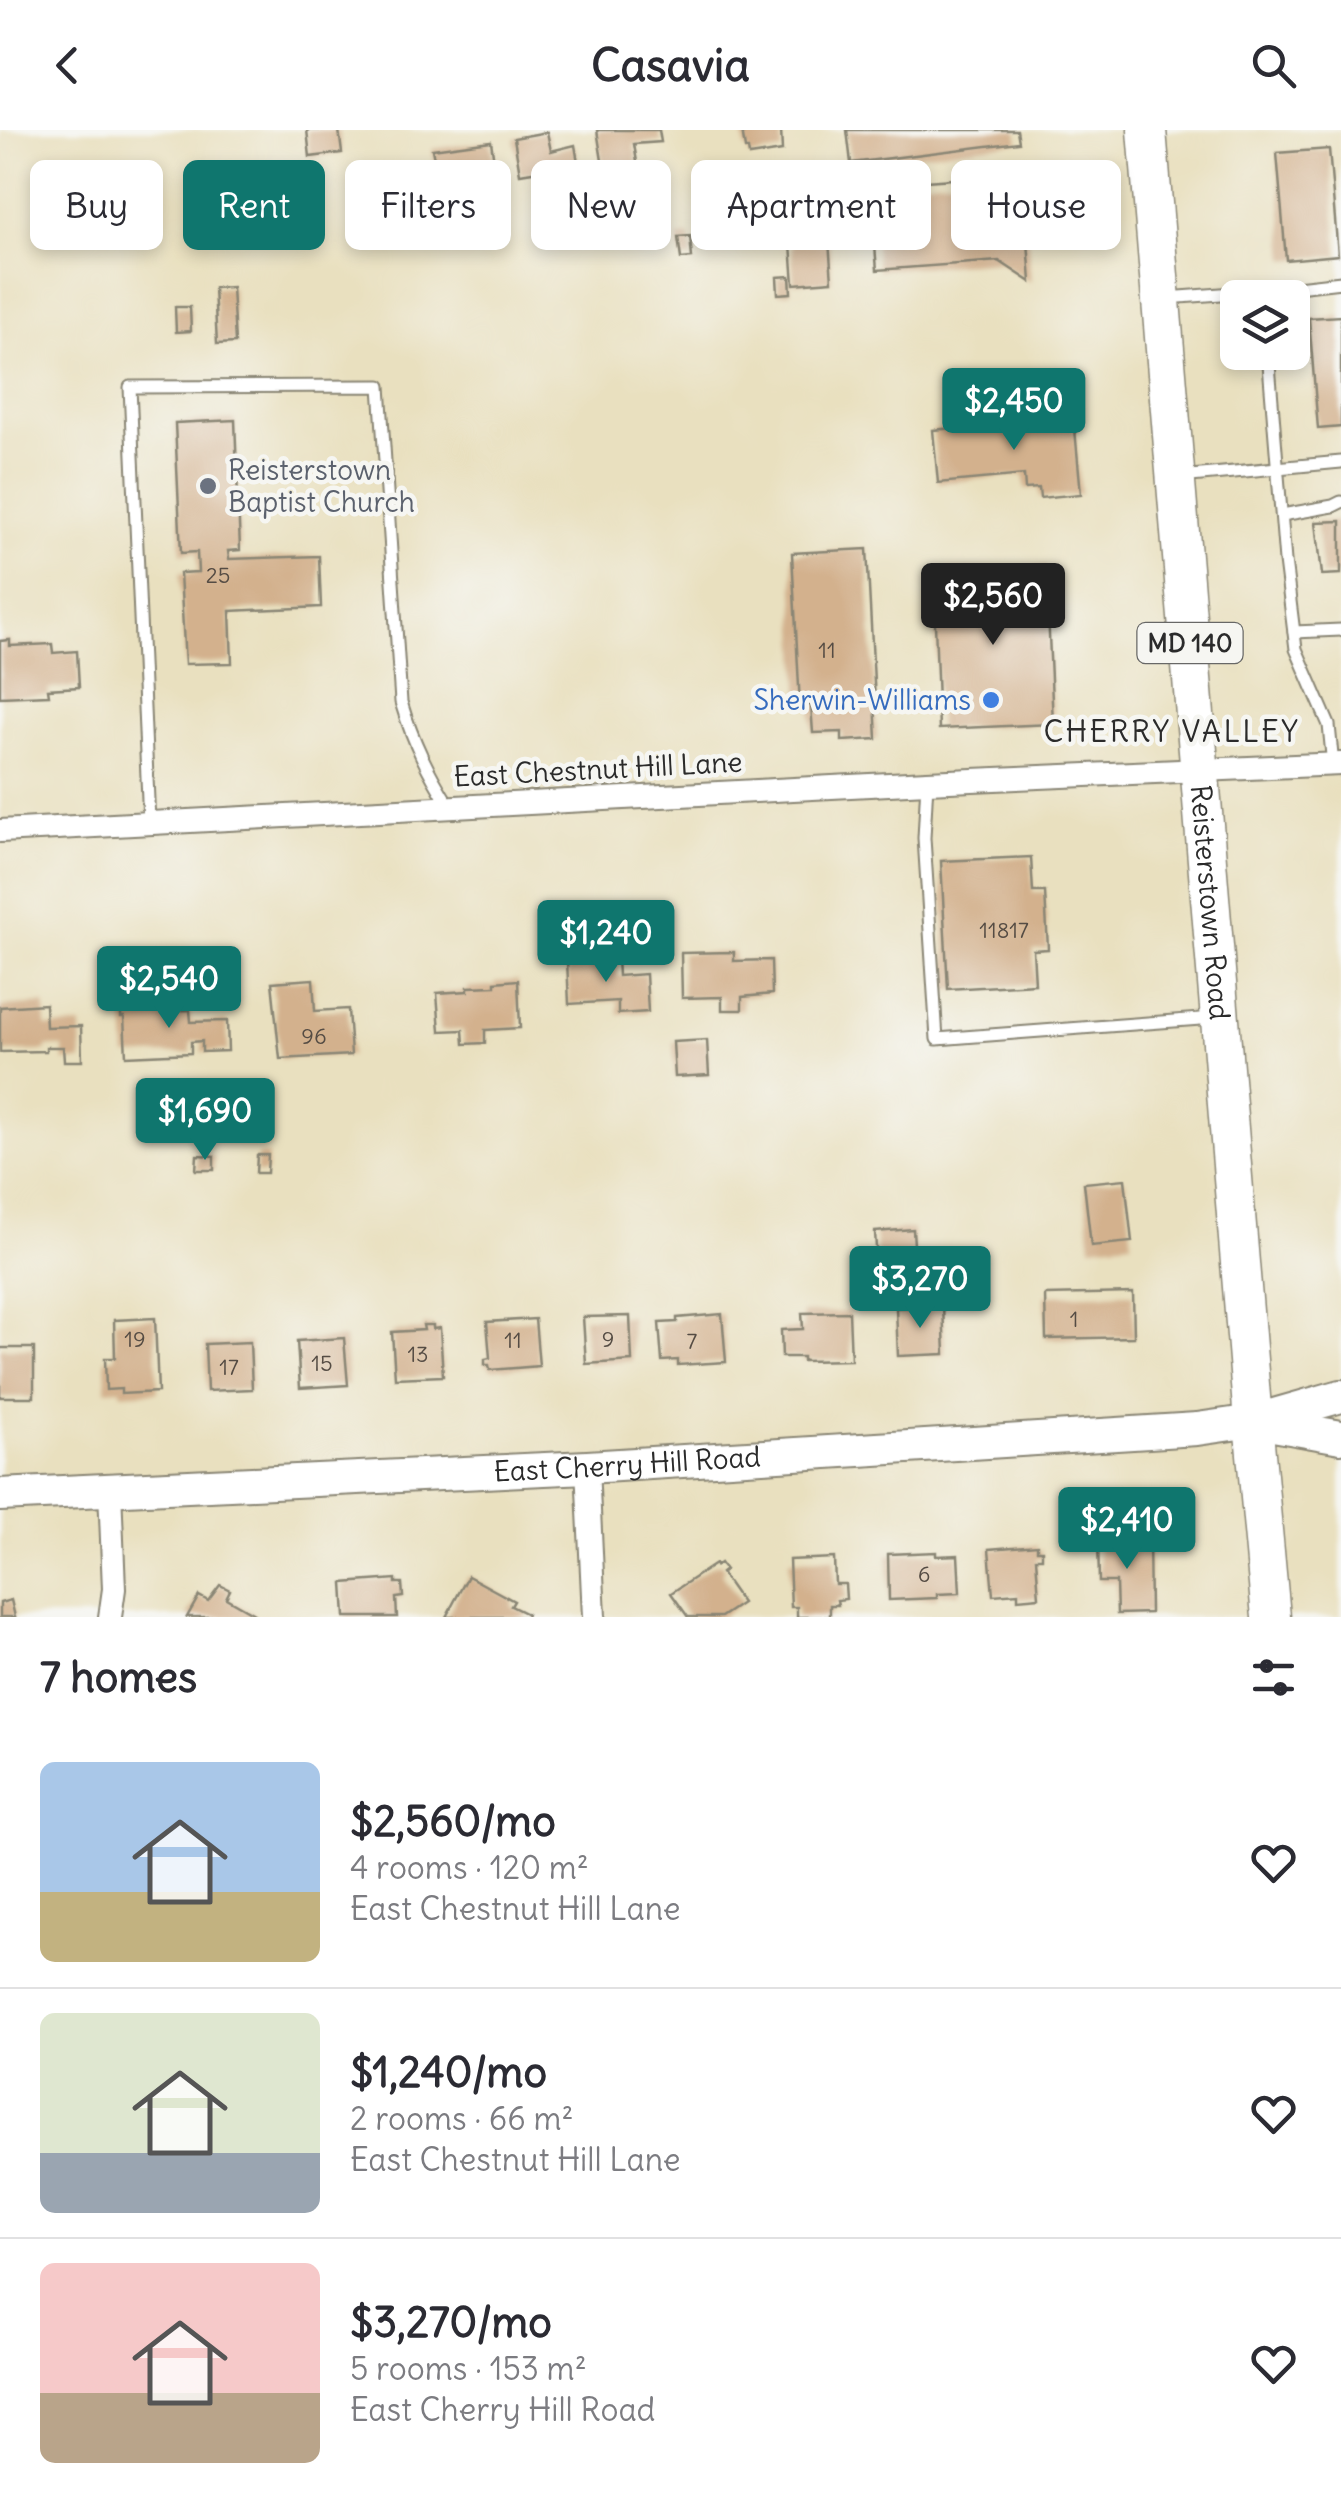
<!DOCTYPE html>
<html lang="en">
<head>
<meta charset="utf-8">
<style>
	:root { --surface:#fff; --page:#f7f7f7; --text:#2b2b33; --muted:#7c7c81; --line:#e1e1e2; --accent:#0f766e }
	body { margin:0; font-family:Delius,sans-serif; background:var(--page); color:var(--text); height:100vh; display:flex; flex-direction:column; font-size:38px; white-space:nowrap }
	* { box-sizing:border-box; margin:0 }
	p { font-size:32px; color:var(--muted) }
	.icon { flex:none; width:55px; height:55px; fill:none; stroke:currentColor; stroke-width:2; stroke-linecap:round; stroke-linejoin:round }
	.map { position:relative; height:1487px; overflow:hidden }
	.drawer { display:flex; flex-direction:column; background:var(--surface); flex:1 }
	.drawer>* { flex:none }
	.banner { position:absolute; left:30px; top:30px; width:1282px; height:90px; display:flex; gap:20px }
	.fabs { position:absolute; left:1220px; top:150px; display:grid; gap:20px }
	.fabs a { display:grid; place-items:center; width:90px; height:90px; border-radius:15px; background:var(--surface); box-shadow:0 5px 15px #0003; font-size:50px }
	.price { position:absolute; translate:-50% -85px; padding:0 22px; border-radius:10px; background:var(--accent); color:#fff; font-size:32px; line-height:65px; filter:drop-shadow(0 2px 5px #0008) }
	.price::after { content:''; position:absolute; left:50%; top:60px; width:30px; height:22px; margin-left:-15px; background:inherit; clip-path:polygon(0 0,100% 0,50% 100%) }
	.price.current { background:#222; color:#fff }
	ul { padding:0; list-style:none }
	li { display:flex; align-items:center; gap:30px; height:250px; padding:0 40px }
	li+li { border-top:2px solid var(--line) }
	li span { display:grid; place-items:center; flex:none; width:280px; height:200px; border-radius:15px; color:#555 }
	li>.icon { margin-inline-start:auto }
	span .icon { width:120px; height:120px; fill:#fffc; stroke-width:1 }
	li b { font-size:42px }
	h2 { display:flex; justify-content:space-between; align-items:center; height:120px; padding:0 40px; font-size:42px }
	.pill { padding:0 35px; border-radius:15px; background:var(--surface); box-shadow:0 5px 15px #0003; font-size:35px; line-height:90px }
	.pill.current { background:var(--accent); color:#fff }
	header { display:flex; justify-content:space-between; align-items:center; height:130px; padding:0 40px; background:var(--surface); font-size:45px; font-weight:700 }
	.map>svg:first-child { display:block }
</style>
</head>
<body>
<header><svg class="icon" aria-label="back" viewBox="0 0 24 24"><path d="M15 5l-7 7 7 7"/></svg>Casavia<svg class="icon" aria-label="search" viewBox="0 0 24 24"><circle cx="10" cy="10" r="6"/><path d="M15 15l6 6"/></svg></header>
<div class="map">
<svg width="1341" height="1487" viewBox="0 0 1341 1487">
	<rect width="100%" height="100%" fill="#f6f6f2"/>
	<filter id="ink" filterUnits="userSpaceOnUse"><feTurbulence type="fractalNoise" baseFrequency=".01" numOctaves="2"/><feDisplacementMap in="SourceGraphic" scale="20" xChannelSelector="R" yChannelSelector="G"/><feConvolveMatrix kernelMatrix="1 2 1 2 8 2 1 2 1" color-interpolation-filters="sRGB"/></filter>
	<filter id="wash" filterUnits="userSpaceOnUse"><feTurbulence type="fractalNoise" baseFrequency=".0048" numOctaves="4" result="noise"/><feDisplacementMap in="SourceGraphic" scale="40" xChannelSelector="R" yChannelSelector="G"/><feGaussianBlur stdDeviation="2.25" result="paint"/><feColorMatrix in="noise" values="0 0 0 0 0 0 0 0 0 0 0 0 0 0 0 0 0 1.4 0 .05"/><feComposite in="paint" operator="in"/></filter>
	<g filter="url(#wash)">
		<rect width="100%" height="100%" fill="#e9e0bf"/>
		<g id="blocks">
			<g fill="#d3b18d">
				<path d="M307,0H339L342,23L310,27Z"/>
				<path d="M597,0H659L661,12L634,14L638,38L611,44L610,42L604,43Z"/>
				<path d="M742,0H781L782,21L749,26L748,19H745Z"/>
				<path d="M847,0H1017L1019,12L851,33Z"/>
				<path d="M547,2L551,21L575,15L580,44L565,46L563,37L520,44L514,8Z"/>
				<path d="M491,11L496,46L452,52L454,67L442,68L432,19Z"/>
				<path d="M1329,19L1338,125L1286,130L1277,23Z"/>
				<path d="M1023,44L1031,152L999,131L877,140L870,55Z"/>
				<path d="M768,50L770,65L757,68L754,53Z"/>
				<path d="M690,106L692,128L681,129L678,107Z"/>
				<path d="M829,111L832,151L794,154L791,114Z"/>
				<path d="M790,146L791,163L778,164L777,147Z"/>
				<path d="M232,157L235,213L217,214L214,158Z"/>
				<path d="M175,177H190L191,201L176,202Z"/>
				<path d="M1341,186V297L1318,299L1309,188Z"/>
				<path d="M1073,278L1081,364L1040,368L1039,358L1025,359L1024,345L938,353L933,300L1034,291V282Z"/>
				<path d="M235,290L240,420L228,421L229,429L319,426L321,477L230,481L232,533L185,534L180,443L198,442L197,422L181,423L175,293Z"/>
				<path d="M1341,391V444L1322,445L1316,392Z"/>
				<path d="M867,419L877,609L842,611V602L813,603L811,575L800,576L792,423Z"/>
				<path d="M1046,437L1053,594L939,599L933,441Z"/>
				<path d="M10,510V516L52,514L53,523L77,521L79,557L48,559L49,565L0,567V511Z"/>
				<path d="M1031,727L1033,762H1045L1048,819L1033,820L1035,854L948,859L941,731Z"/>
				<path d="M734,822V831L771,830L772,864L742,867V880H722V867L682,868L681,823Z"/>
				<path d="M617,828L618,846L646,844L648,882L618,884V871L569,874L567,830Z"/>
				<path d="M313,849L315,881L348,879L351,925L280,929L272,852Z"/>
				<path d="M518,850L520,898L485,900V913L464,914L463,900L440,901L437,863L468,861V857L495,856V852Z"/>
				<path d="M167,873V881L190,880L191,892L227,891L228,921L202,922V911L191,912V923L126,926L124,887H121V875Z"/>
				<path d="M45,874L46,897L81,896L82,931H64L63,917H46V921L0,922V877Z"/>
				<path d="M707,910L709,945L675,947L673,912Z"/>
				<path d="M197,1025L214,1026V1040H196Z"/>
				<path d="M257,1025H268L267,1043H256Z"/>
				<path d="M1125,1049L1132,1112L1091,1116L1084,1053Z"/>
				<path d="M913,1099L915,1132L877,1134L875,1102Z"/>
				<path d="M1133,1163L1134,1207L1046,1209L1045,1165Z"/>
				<path d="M943,1176L945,1224L898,1226L896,1178Z"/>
				<path d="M849,1182L851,1230L803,1231V1227H782L781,1200L803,1199L802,1183Z"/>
				<path d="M722,1184L726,1232L678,1235V1230L662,1231L659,1193L677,1192V1188Z"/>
				<path d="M630,1186L632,1231L586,1234L583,1187Z"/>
				<path d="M155,1188L158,1262L121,1264V1259L106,1260L105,1228H115L114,1190Z"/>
				<path d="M535,1189L539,1236L490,1240L489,1235H485V1229L490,1228L487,1192Z"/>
				<path d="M423,1195H433V1199L440,1198L443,1246L395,1248L392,1202L424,1200Z"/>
				<path d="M344,1208L348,1255L300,1258L297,1211Z"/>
				<path d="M250,1212L252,1259L207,1261L205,1214Z"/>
				<rect x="0" y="1218" width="34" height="49"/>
				<path d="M1149,1408L1150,1483L1117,1484L1116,1452H1099L1098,1409Z"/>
				<path d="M1037,1415V1420H1042V1428H1036L1039,1467L1018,1469V1463L993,1465L989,1419Z"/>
				<path d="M936,1422V1426L958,1425L960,1463L937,1464V1468L889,1470L888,1424Z"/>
				<path d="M834,1428L835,1454H845L846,1469L837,1470L838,1475H830V1487H797V1477H791L789,1430Z"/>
				<path d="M720,1433L725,1440L721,1443L742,1473L721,1487H688L671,1463L715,1434L716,1436Z"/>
				<path d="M468,1446L514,1471L511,1476L527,1484L526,1487H446Z"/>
				<path d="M396,1449V1453H402L403,1467L396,1468L397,1487H345L343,1453Z"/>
				<path d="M220,1455L230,1460L226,1468L254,1484L253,1487H187L199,1466L208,1471Z"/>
				<path d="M11,1470L15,1487H0V1473Z"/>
			</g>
		</g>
	</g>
	<g filter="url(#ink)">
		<use href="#blocks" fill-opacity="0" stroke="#8a8675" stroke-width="2.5"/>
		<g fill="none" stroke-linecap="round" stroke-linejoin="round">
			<g stroke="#8a8675" stroke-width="15">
				<g id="service">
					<path d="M1166,168L1262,161L1341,152"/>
					<path d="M1268,222L1285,431L1296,519L1329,595L1333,636"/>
					<path d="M1180,347L1341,332"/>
					<path d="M1282,385L1333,376L1341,372"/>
					<path d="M1294,502L1341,500"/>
					<path d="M927,652L924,708L937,909L1214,888"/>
					<path d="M149,693L130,257L380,256L401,572C413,612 428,642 450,677"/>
				</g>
			</g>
			<g stroke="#8a8675" stroke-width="26">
				<g id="minor">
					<path d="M0,701L927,652L1341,634"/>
					<path d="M587,1337L594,1487"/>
					<path d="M110,1360L114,1459L110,1487"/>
				</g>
			</g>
			<g stroke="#8a8675" stroke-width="36">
				<g id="secondary">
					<path d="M1262,1293L1341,1307"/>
					<path id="s1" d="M0,1365L587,1337L1197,1299L1253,1291L1341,1266"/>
				</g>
			</g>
			<g stroke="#8a8675" stroke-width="41">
				<g id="primary">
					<path id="s2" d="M1147,0L1253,1291L1271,1487"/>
				</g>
			</g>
			<use href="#service" stroke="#fff" stroke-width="11"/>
			<use href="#minor" stroke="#fff" stroke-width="22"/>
			<use href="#secondary" stroke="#fff" stroke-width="32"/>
			<use href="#primary" stroke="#fff" stroke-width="38"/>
		</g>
	</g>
	<circle fill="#6b7280" stroke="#f6f6f2" stroke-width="4" cx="208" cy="356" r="10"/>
	<circle fill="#3f7fe0" stroke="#f6f6f2" stroke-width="4" cx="991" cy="570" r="10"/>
	<g text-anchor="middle" stroke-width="9" stroke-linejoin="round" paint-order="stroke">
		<g font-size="22" fill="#554c44">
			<text x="218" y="453">25</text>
			<text x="827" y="528">11</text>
			<text x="1004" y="808">11817</text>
			<text x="314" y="914">96</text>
			<text x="1074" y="1197">1</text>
			<text x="135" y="1217">19</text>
			<text x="608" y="1217">9</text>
			<text x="513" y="1218">11</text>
			<text x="692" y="1219">7</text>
			<text x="418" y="1232">13</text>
			<text x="322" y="1241">15</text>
			<text x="229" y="1245">17</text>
			<text x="924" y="1452">6</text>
		</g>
		<rect fill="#f6f6f2" stroke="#686867" stroke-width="2.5" x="1137.5" y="493" width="105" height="40" rx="8"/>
		<g font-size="25" font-weight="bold" fill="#2b2b2b">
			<text x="1190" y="522">MD 140</text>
		</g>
		<g font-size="28" fill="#5b616d" stroke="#f6f6f2" text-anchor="start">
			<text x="228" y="350">Reisterstown<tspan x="228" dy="32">Baptist Church</tspan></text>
		</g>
		<g font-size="28" fill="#366cbe" stroke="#f6f6f2" text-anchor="end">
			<text x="971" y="580">Sherwin-Williams</text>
		</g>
		<g font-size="28" fill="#2b2b2b" stroke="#f6f6f2">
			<text transform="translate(598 639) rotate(-3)" y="10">East Chestnut Hill Lane</text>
			<text dy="10" stroke="none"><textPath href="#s2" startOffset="775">Reisterstown Road</textPath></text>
			<text dy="10" stroke="none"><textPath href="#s1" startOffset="628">East Cherry Hill Road</textPath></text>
		</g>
		<g font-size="30" letter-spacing="2.5" fill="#2b2b2b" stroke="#f6f6f2">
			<text x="1172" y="612">CHERRY VALLEY</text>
		</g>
	</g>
</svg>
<div class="fabs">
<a><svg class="icon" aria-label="layers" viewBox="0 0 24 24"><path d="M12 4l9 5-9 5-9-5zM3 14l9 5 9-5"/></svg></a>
</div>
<b class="price" style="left:1014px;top:323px">$2,450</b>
<b class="price current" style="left:993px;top:518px">$2,560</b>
<b class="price" style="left:606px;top:855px">$1,240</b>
<b class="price" style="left:169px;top:901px">$2,540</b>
<b class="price" style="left:205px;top:1033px">$1,690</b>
<b class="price" style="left:920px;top:1201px">$3,270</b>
<b class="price" style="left:1127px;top:1442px">$2,410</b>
<div class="banner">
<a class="pill">Buy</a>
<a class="pill current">Rent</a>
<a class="pill">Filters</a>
<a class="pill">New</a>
<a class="pill">Apartment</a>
<a class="pill">House</a>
</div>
</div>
<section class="drawer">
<h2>7 homes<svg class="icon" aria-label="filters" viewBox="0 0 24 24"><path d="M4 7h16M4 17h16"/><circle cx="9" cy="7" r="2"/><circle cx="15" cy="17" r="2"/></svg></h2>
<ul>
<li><span style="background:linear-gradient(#a9c7e8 65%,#c2b280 0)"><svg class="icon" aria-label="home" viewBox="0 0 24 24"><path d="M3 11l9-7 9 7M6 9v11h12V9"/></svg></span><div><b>$2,560/mo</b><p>4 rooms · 120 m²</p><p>East Chestnut Hill Lane</p></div><svg class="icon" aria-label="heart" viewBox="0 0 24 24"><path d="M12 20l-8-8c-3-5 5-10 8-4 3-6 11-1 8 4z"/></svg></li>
<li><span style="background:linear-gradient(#dfe7d0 70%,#9aa5b1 0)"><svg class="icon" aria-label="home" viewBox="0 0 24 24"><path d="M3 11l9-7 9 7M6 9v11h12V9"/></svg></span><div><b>$1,240/mo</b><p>2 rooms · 66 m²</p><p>East Chestnut Hill Lane</p></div><svg class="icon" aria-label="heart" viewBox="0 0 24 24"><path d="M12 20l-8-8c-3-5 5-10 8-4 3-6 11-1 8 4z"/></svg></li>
<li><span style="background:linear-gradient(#f6c9c9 65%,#b9a48a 0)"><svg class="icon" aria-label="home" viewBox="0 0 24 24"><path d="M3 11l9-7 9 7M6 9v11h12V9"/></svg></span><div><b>$3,270/mo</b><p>5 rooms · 153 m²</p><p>East Cherry Hill Road</p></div><svg class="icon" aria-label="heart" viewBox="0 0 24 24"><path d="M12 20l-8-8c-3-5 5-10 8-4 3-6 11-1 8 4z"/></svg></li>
</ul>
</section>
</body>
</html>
